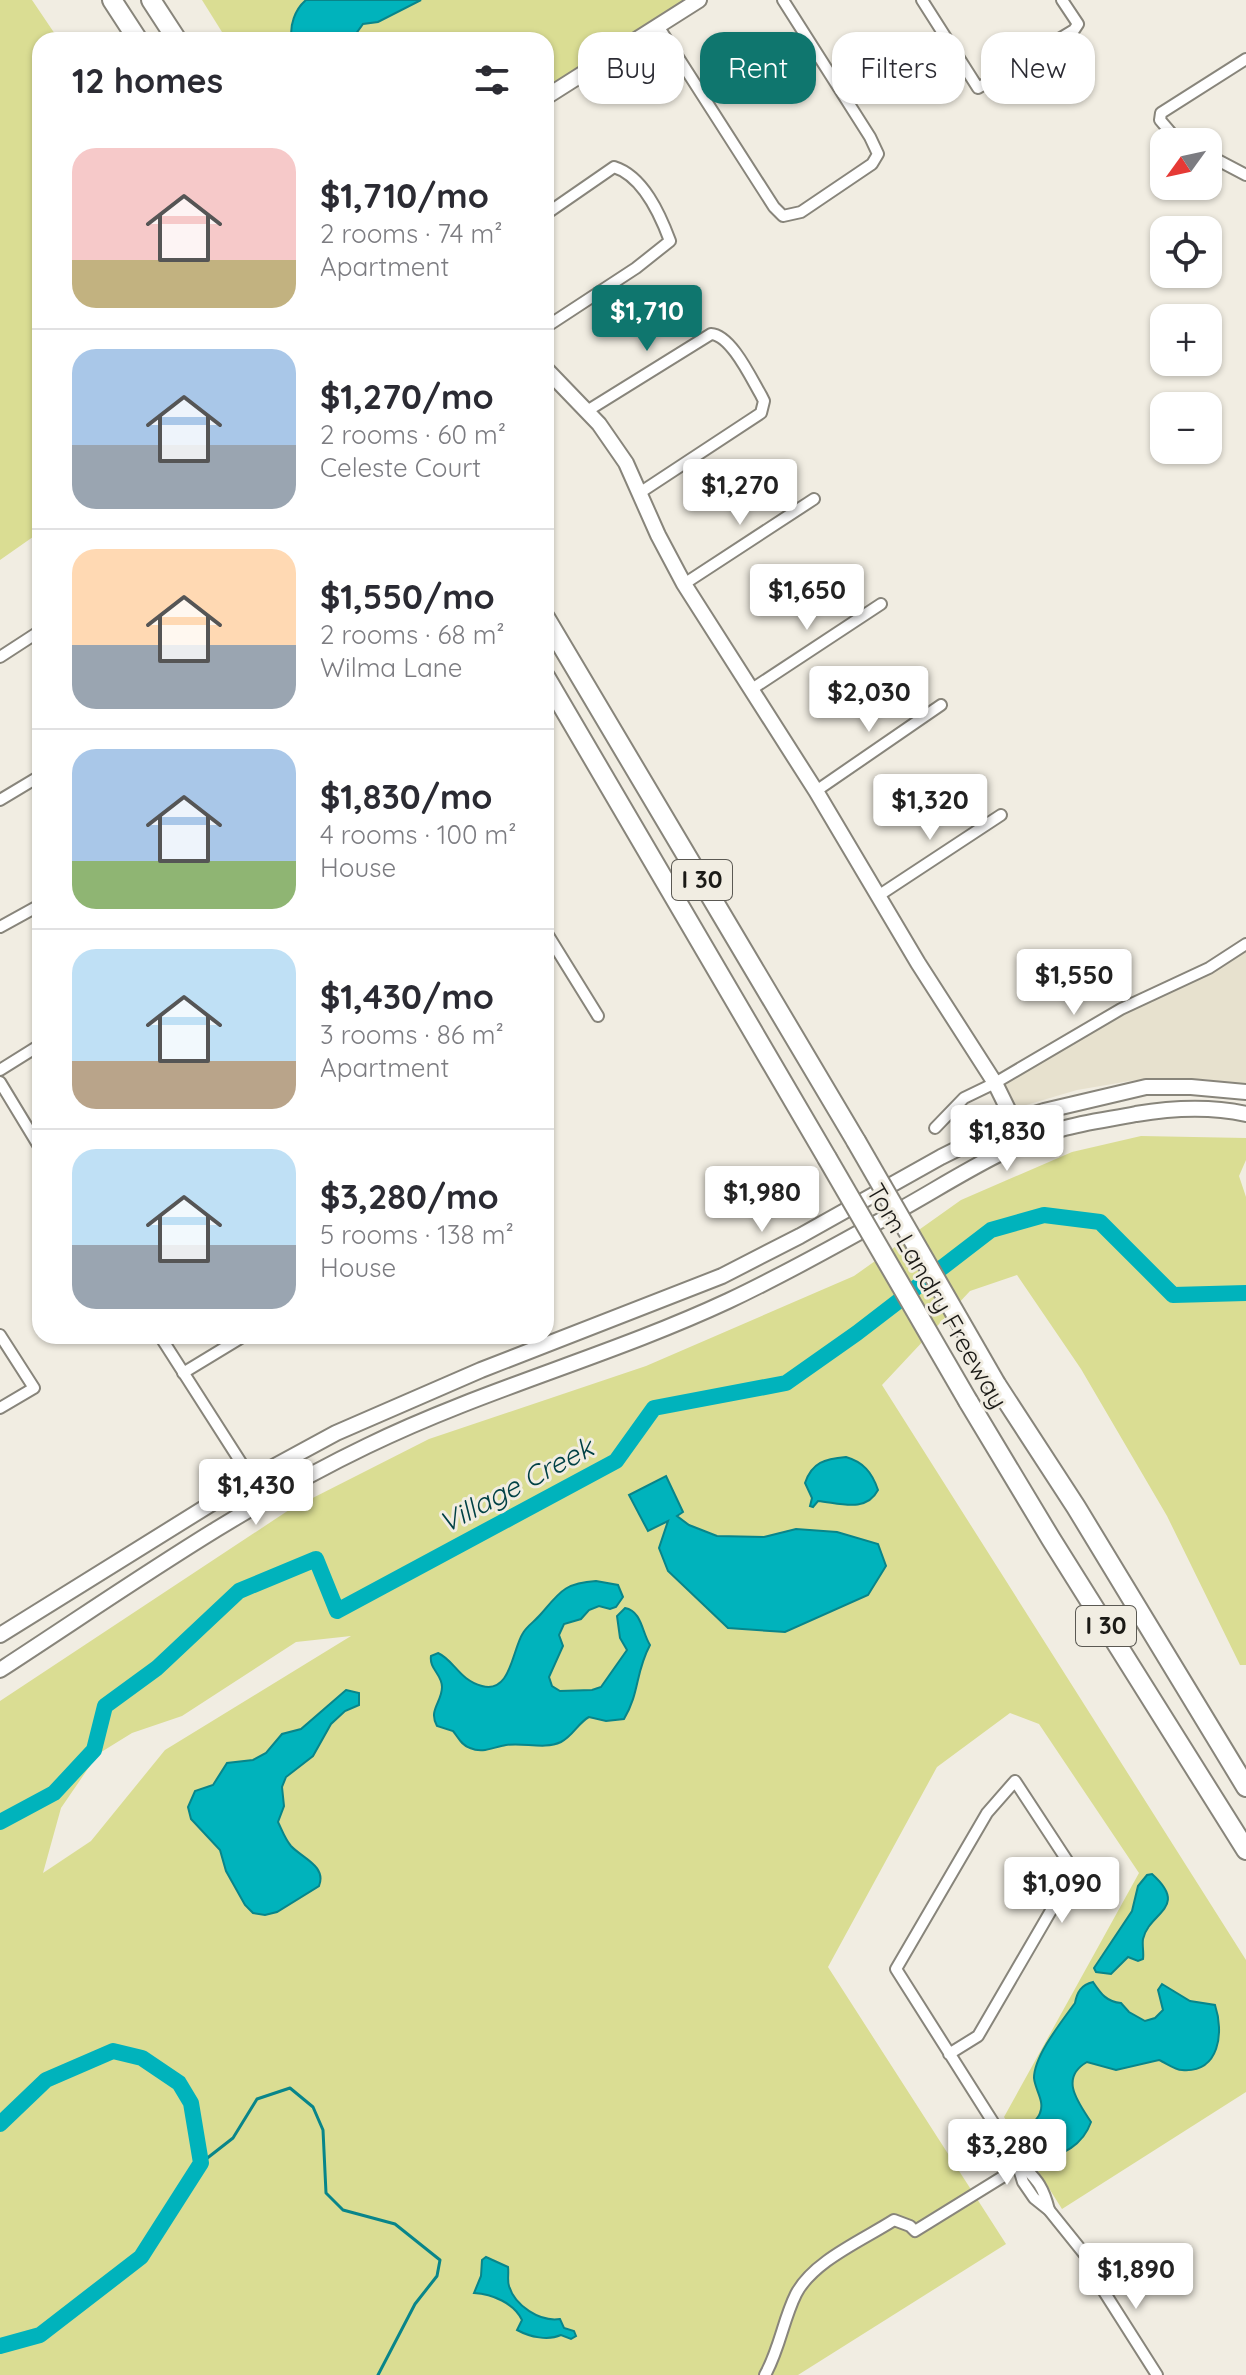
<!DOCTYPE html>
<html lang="en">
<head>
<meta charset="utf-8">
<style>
	:root { --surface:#fff; --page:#f7f7f7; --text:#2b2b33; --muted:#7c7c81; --line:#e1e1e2; --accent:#0f766e }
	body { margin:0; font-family:Quicksand,sans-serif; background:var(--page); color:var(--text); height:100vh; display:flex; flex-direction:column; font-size:30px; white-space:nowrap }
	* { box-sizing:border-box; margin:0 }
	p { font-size:26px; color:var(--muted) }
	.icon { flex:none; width:44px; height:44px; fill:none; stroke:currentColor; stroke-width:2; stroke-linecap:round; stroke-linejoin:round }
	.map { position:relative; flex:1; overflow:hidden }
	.panel { position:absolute; left:32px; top:32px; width:522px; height:1312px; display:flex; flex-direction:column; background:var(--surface); border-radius:24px; box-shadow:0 2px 6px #0004 }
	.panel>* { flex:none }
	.top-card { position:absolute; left:578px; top:32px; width:548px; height:72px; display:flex; gap:16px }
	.needle { width:52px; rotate:237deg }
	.controls { position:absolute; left:1150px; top:128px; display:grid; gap:16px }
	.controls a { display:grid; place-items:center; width:72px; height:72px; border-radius:16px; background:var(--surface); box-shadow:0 2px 6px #0004; font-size:40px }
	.price { position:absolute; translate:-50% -68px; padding:0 18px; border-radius:8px; background:#fff; color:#222; font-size:26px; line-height:52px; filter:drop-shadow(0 2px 4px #0008) }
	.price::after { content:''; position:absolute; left:50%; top:48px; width:24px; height:18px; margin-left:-12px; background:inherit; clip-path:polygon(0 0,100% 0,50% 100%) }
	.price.current { background:var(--accent); color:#fff }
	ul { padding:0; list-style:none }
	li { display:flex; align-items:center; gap:24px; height:200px; padding:0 40px }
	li+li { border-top:2px solid var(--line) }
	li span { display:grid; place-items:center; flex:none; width:224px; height:160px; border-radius:24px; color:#555 }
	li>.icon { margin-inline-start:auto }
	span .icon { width:96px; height:96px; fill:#fffc; stroke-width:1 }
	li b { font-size:34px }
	h2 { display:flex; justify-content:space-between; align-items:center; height:96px; padding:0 40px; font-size:34px }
	.chip { padding:0 28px; border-radius:24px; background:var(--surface); box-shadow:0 2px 6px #0004; font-size:28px; line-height:72px }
	.chip.current { background:var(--accent); color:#fff }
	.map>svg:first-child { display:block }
</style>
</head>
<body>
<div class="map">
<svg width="1246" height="2375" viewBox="0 0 1246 2375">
	<rect width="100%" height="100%" fill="#f1ede2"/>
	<path fill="#e7e1ce" d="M1246,946V1085L1204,1079L1136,1080L1077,1090L1013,1109L999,1086L1137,1004Z"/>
	<g fill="#dadd93" fill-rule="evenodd">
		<path d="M0,0H32L59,40H40V532L0,560Z"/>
		<path d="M202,0H688L546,91V40H227Z"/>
		<path d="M1141,1136L1246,1138V1160L1239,1176L1246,1197V1665H1240L1167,1516L1081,1369L1017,1275L970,1291L882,1385L1246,1960V2092L1062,2209L1004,2117L1139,1873L1039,1724L1010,1713L937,1767L828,1967L1006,2244L798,2375H0V1701L289,1510L429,1439L646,1366L854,1276L961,1200L1072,1152ZM351,1636L165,1750L91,1841L43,1873L61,1808L98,1754L132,1733L182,1716L296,1642Z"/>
	</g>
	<g fill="#00b3bc" stroke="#08858a" stroke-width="2">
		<path d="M306,0H421L378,22L363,24L353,38L355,40H292C289,26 295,9 306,0Z"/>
		<path d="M846,1457C863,1462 872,1472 878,1490C866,1513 840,1503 818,1501L813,1507L810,1506L812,1498L805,1483C812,1462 825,1459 846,1457Z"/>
		<path d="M666,1476L683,1512L677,1516L689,1525L717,1536L764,1537L796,1529L837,1532L878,1544L886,1566L868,1595L785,1632L728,1628L668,1571L659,1548L668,1521L648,1531L629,1495Z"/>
		<path d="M596,1581L618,1585L623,1597L616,1607L610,1609L599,1606L589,1610L581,1619L564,1624L559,1635L563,1646L549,1677L552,1686L560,1691L592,1690L601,1687L627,1650L620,1638L617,1616L625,1608C642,1611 642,1633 650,1645C635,1673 640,1692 624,1719L606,1721L589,1717C578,1723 573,1736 561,1742C544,1750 524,1742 506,1745C493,1747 483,1754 470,1748C461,1745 458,1737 453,1731L437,1726C428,1710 442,1702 442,1687C442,1674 429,1669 431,1656L438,1653C454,1660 459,1680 482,1686C511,1694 512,1650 523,1633C527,1626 535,1621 540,1615C560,1592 564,1583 596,1581Z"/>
		<path d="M346,1690L359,1693V1705L345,1711L331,1724L313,1756L286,1777L282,1787L284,1806L278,1822C282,1830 285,1839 291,1846C302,1858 327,1866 319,1886L277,1912L265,1915L253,1913L245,1905L226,1871L220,1850L191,1819L188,1807L195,1791L213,1785L227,1763L253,1760L266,1753L282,1734L301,1729Z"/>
		<path d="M1152,1874C1190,1908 1149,1912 1143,1939C1142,1945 1144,1953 1143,1959L1138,1961L1128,1957L1111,1974L1096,1972L1094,1968L1132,1911L1138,1886L1147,1875Z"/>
		<path d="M1093,1982C1101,1994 1107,2002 1121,2003L1129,2012L1145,2021L1155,2018L1163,2010L1158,1990L1162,1984L1190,2001L1215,2005C1224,2032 1220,2073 1182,2070C1175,2070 1166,2063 1159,2060L1116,2070L1087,2062C1059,2078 1078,2102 1091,2122C1084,2142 1061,2162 1040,2151C1034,2147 1029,2146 1028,2139C1024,2125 1036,2124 1040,2113C1045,2101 1035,2090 1034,2078C1034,2056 1062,2021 1075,2003C1077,1992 1081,1985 1093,1982Z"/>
		<path d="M486,2257L508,2267C509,2274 507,2280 509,2286C515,2306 540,2322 560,2319L564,2328L574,2331L576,2336L571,2339L561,2335C548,2341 530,2337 517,2330L522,2320C514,2303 492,2294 474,2293L481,2276L482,2260Z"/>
	</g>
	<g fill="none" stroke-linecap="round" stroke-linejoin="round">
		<path stroke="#08858a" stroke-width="3" d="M201,2163L233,2138L257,2099L290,2088L313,2107L323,2130L326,2193L343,2210L395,2224L440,2260L437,2276L415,2304L378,2375"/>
		<g stroke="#00b3bc" stroke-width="16">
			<path d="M0,1822L54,1793L94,1750L105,1706L157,1668L239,1591L316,1559L337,1611L616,1461L654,1408L786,1383L857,1333L991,1230L1044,1215L1100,1222L1173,1295L1246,1293"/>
			<path d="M0,2124L46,2080L113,2051L142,2058L179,2083L191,2103L201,2163L141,2257L40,2335L0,2346"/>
		</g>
		<g stroke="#88857b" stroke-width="14">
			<g id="street">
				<path d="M922,0L978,88L1074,30L1078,24L1062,0"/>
				<path d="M658,26L774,207L783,216L801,212L872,164L878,154L870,137L783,0"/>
				<path d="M1185,142L1172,134L1160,120L1161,113L1246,59"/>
				<path d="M1208,155L1246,175"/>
				<path d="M546,214L614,167C643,176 660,214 670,241L636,268L546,327"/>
				<path d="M587,411L711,334C731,335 751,378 761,395L764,401L761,413L641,492"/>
				<path d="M684,584L814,499"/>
				<path d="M0,657L40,631"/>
				<path d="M752,689L881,604"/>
				<path d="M816,791L941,705"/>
				<path d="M0,800L40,776"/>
				<path d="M878,896L1001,815"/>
				<path d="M0,927L40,905"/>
				<path d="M546,932L598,1016"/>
				<path d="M0,1070L40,1045"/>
				<path d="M0,1082L40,1148"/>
				<path d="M935,1128L964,1098L995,1083L1121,1009L1209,968L1246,944"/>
				<path d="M0,1335L34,1388L0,1408"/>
				<path d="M160,1336L265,1500"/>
				<path d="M183,1373L244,1336"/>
				<path d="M949,2054L978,2036L1074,1871L1015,1781L987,1813L896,1969C934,2029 972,2089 1010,2149C1027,2176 1040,2173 1049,2210"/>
				<path d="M1016,2159L1023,2182L1034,2198L1049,2210L1086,2256L1087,2263L1096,2279L1157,2375"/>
				<path d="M765,2375C780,2348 783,2320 796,2294C813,2261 863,2240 894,2220L910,2226L915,2231L1004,2176L1016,2159"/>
			</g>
		</g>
		<g stroke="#88857b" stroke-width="18">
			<g id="secondary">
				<path d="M546,97L699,0"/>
				<path d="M546,369L599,424L626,463L658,535L684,584L816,791L918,963L995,1083L1025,1144"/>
				<path d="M0,1635L251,1479L336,1433L481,1370L722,1276L800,1236L941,1157L1015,1120L1044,1111L1146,1087H1191L1246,1092"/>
				<path d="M0,1670C120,1592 238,1508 367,1446C484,1389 610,1356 728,1301C785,1274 839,1244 894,1213C947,1184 1002,1146 1061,1129C1085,1122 1111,1119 1136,1114C1172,1108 1210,1106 1246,1114"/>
			</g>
		</g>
		<g stroke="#88857b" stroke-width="22">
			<g id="highway">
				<path d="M112,0L138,40"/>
				<path d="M151,0L177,40"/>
				<path d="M546,619L856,1141"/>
				<path d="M546,678L827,1158"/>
				<path d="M996,1384L1076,1507L1246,1787"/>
				<path d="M968,1401L1051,1539L1246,1850"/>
			</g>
		</g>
		<use href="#street" stroke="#fff" stroke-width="10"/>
		<use href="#secondary" stroke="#fff" stroke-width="14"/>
		<use href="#highway" stroke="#fff" stroke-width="18"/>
		<g stroke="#88857b" stroke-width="22" stroke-linecap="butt">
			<g id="highway-bridge">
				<path d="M856,1141L996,1384"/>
				<path d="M827,1158L968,1401"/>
			</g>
		</g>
		<use href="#highway-bridge" stroke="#fff" stroke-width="18"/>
	</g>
	<g text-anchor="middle" stroke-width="6" stroke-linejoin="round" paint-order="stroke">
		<g fill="#f1ede2" stroke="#5b5953" stroke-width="2">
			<rect x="672" y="860" width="60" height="40" rx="6"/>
			<rect x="1076" y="1606" width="60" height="40" rx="6"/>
		</g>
		<g font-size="24" font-weight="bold" fill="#1b1a16">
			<text x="702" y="888">I 30</text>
			<text x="1106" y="1634">I 30</text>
		</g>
		<g font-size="26" fill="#1b1a16" stroke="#f1ede2">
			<text transform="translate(937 1296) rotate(60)" y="9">Tom Landry Freeway</text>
		</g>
		<g font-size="28" font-style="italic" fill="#004145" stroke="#f1ede2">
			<text transform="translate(516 1485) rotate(-28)" y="10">Village Creek</text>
		</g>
	</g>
</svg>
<div class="controls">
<a><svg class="needle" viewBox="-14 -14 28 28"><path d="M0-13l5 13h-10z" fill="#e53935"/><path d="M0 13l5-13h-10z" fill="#7c7c81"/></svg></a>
<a><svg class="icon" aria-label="locate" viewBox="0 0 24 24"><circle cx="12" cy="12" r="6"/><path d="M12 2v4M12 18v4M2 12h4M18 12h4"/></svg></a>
<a>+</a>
<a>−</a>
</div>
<b class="price current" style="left:647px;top:353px">$1,710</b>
<b class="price" style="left:740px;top:527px">$1,270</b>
<b class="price" style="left:807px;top:632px">$1,650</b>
<b class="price" style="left:869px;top:734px">$2,030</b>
<b class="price" style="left:930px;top:842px">$1,320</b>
<b class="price" style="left:1074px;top:1017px">$1,550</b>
<b class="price" style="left:1007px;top:1173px">$1,830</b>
<b class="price" style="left:762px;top:1234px">$1,980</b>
<b class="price" style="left:256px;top:1527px">$1,430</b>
<b class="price" style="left:1062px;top:1925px">$1,090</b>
<b class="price" style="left:1007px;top:2187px">$3,280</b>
<b class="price" style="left:1136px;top:2311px">$1,890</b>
<div class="top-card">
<a class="chip">Buy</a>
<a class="chip current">Rent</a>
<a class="chip">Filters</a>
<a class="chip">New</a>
</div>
<section class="panel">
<h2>12 homes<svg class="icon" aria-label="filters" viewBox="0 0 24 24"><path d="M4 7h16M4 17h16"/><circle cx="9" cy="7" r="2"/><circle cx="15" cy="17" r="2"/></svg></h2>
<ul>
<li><span style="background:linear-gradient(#f6c9c9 70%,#c2b280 0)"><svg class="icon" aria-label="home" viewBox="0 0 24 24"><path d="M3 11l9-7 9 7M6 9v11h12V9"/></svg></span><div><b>$1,710/mo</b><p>2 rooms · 74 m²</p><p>Apartment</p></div></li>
<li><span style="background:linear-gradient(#a9c7e8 60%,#9aa5b1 0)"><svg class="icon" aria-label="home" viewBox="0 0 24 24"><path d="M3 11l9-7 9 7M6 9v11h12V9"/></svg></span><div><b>$1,270/mo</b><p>2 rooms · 60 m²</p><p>Celeste Court</p></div></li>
<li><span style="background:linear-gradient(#ffd9b3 60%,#9aa5b1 0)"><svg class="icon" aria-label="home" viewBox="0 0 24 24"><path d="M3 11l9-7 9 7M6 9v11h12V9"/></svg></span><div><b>$1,550/mo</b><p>2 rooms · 68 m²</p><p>Wilma Lane</p></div></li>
<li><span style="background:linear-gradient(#a9c7e8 70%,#8fb573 0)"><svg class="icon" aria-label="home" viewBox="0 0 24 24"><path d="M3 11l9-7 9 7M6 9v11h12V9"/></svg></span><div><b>$1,830/mo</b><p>4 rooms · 100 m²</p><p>House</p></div></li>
<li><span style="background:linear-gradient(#bfe0f5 70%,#b9a48a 0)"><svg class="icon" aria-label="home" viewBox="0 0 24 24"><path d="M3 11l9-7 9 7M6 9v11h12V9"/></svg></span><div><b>$1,430/mo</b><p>3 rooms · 86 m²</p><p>Apartment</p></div></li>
<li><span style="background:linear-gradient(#bfe0f5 60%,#9aa5b1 0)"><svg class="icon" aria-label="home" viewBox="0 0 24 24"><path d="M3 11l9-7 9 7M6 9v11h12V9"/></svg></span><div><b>$3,280/mo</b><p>5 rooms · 138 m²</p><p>House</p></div></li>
</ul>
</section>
</div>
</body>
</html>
